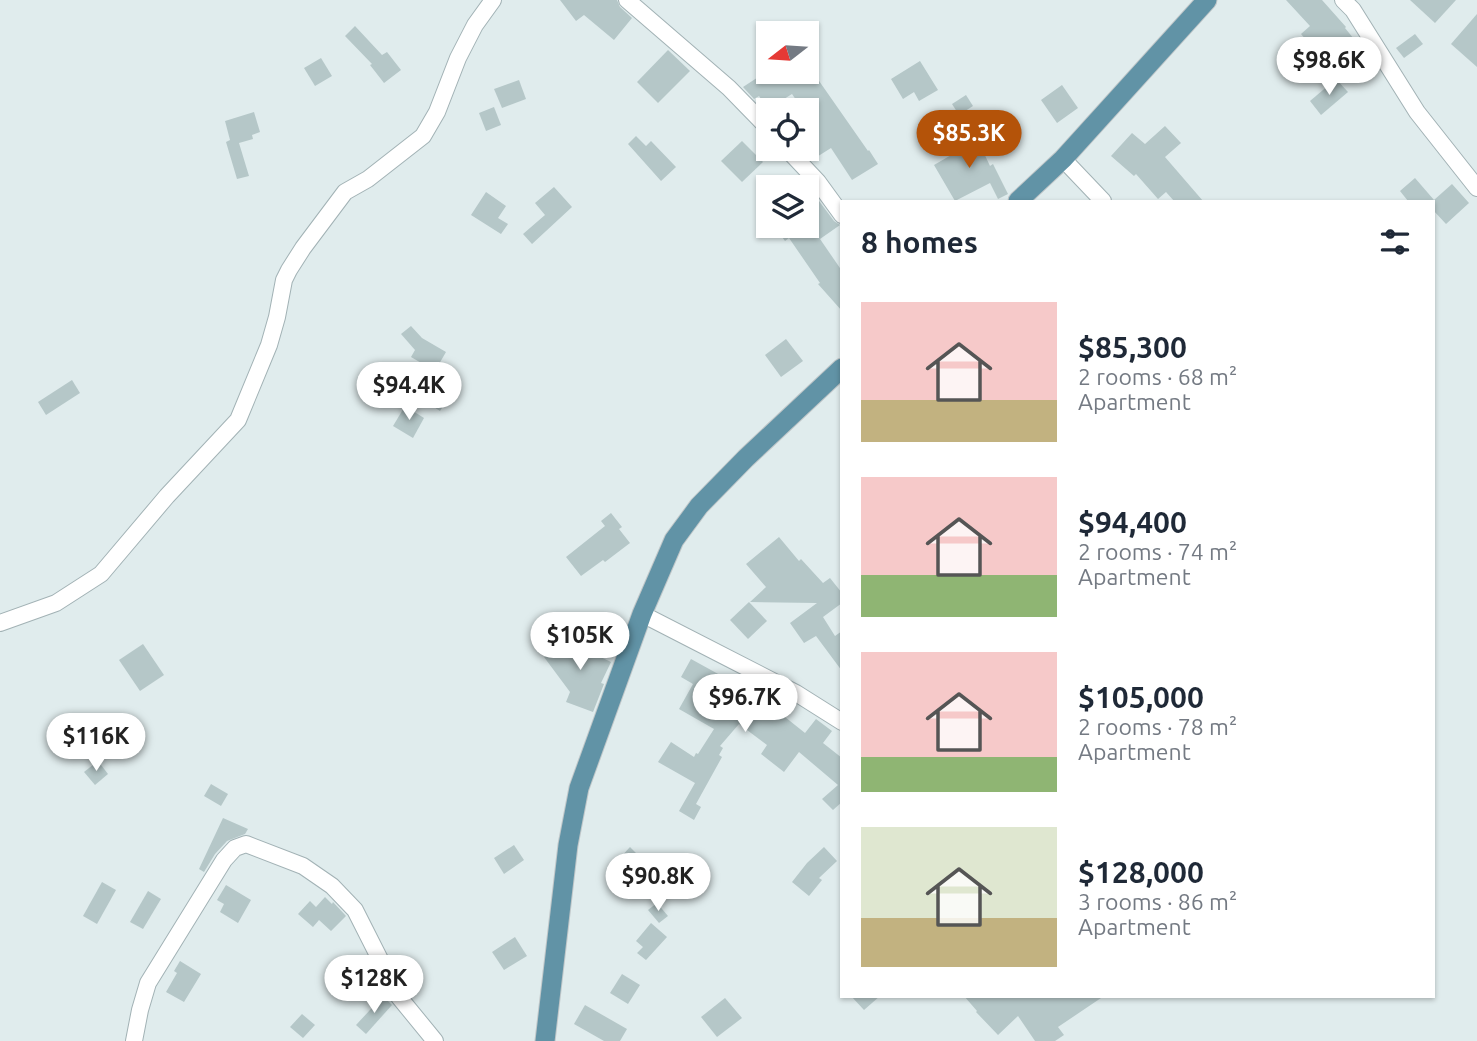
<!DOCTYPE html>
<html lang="en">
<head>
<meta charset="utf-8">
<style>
	:root { --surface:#fff; --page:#f6f6f7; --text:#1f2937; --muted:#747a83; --accent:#b45309 }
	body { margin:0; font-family:Ubuntu,sans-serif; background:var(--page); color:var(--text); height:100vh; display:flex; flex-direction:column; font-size:26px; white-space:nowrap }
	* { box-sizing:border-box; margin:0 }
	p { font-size:23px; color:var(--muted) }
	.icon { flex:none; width:38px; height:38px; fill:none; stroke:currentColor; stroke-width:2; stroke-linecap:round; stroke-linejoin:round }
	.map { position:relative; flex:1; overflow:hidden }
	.side { position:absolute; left:840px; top:200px; width:595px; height:798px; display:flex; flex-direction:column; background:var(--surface); border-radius:0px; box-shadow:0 2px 5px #0004 }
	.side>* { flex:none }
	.needle { width:46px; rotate:253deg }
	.controls { position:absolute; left:756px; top:21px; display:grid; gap:14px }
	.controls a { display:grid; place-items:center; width:63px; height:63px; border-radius:0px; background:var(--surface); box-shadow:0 2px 5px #0004; font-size:35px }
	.price { position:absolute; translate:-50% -60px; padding:0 16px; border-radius:24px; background:#fff; color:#222; font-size:23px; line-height:46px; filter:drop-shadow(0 2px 4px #0008) }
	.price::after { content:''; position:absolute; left:50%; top:42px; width:21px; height:16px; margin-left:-10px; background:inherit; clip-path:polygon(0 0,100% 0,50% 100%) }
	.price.selected { background:var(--accent); color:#fff }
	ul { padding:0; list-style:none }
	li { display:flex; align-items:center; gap:21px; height:175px; padding:0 21px }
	li span { display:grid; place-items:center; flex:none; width:196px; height:140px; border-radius:0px; color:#555 }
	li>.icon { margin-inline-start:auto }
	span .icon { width:84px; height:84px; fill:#fffc; stroke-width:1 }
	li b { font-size:30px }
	h2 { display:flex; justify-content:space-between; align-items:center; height:84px; padding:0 21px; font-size:30px }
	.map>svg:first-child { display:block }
</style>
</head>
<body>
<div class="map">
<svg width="1477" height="1041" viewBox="0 0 1477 1041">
	<rect width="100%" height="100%" fill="#e0eced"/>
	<g fill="#b5c7c8">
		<path d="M560,0H617L620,7L632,18L614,40L584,15L576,21Z"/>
		<path d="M1286,0H1322L1346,27L1345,28L1358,44L1349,51L1354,57L1335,73L1301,34L1310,26Z"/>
		<path d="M1410,0H1456L1435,23Z"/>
		<path d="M1477,14V67L1451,44Z"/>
		<path d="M355,26L382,55L387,52L401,70L384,83L370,65L372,64L345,36Z"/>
		<path d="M1415,34L1423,44L1404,58L1396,48Z"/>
		<path d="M668,50L690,71L658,103L637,82Z"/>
		<path d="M321,58L332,76L315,86L304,68Z"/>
		<path d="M920,61L938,90L919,101L914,92L903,99L891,79Z"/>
		<path d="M766,72H804L811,82L817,78L868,151L869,150L878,164L852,180L831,148L812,160L801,149H807V110H803L792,94L768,109L759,96L754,99L743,87Z"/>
		<path d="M1336,79L1348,92L1321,115L1310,101Z"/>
		<path d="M519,80L526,99L502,108L494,89Z"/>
		<path d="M1062,85L1078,108L1057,123L1041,100Z"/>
		<path d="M966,95L973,106L959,115L952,104Z"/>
		<path d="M494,107L501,125L486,131L479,113Z"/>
		<path d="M254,112L260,132L252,135L253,139L239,143L249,176L237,179L226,142L230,140L225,121Z"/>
		<path d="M1165,126L1181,143L1165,157L1203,201H1174L1166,192L1158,199L1136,174L1134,176L1111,156L1132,133L1145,144Z"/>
		<path d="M969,129L981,149H982L990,166L993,164L1008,194L998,199L990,183L955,201L934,165L965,147L958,136Z"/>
		<path d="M636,136L646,146L651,141L676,167L661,181L628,144Z"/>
		<path d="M742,141L763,162L742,182L721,161Z"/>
		<path d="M1415,178L1434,200L1452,184L1469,203L1446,224L1433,210V201H1408L1400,191Z"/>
		<path d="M554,187L572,207L532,244L523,234L545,215L535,203Z"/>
		<path d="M486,192L506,206L498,218L508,224L501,234L471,215Z"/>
		<path d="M819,201L834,221L840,225L820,239L842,271V311L818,284L820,283L789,238L785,241L774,226H819L807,209Z"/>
		<path d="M411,326L422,338L446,352L435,371L411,357L415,350L401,334Z"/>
		<path d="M786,339L803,361L781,377L765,355Z"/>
		<path d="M434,371L446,379L442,386L452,392L440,411L429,404L439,388L428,381Z"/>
		<path d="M72,380L80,393L46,415L38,402Z"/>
		<path d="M405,406L424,418L413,438L393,426Z"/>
		<path d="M611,513L622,527L619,529L630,543L605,562L603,560L581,576L566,557L605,526L601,521Z"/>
		<path d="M779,537L799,561L801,559L823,583L830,578L842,593V603L823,617L835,636L842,631V671L816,636L804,643L790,623L817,603L750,602L766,587L746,564Z"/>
		<path d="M749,602L767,621L748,639L730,620Z"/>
		<path d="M583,631L591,641L582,648L611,662L601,683L604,684L593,712L566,702L570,692L544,657L554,648L556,651Z"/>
		<path d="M143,644L164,675L140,691L119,660Z"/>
		<path d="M691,659L749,691L759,698L763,693L784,708L780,713L805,733L816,719L832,731L823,743L842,758V802L833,810L822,799L838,785L799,752L784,772L761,754L767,745L739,724L720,746L723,748L719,755L722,757L696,804L701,807L694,820L679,811L695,783L658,762L671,742L694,757L696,753L698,754L714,729L679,709L693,684L681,677Z"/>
		<path d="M98,761L108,774L95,785L84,772Z"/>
		<path d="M211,784L228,794L221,806L204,796Z"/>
		<path d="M223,818L248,829L245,834L227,841L215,854L204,872L199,869Z"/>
		<path d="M514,845L524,860L504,874L494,858Z"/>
		<path d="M630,847L642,859L647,853L668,867L656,885L618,860Z"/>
		<path d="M824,847L837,861L819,878L822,880L809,896L792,882L807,863Z"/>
		<path d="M102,882L116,890L97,924L83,916Z"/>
		<path d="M226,885L251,900L238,923L220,912L224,904L217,900Z"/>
		<path d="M148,891L161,899L143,929L130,922Z"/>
		<path d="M325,897L332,904L333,902L346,916L331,931L319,920L313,927L298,914L310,901L316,907Z"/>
		<path d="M657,903L668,916L659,923L648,910Z"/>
		<path d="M651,923L667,937L646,960L637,953L643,947L636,941Z"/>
		<path d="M515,937L527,956L504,970L492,952Z"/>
		<path d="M180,961L201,974L184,1002L166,992L177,973L174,971Z"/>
		<path d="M622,974L640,985L628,1004L610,993Z"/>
		<path d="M383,996L392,1005L366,1034L356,1025Z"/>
		<path d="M851,996H880L864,1010Z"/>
		<path d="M964,996H1104L1058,1027L1064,1035L1055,1041H1035L1018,1016L998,1035L976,1012L977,1011Z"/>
		<path d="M725,998L742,1018L717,1037L701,1017Z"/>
		<path d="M585,1005L627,1029L620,1041H604L574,1024Z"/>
		<path d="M302,1014L315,1025L303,1038L290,1027Z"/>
	</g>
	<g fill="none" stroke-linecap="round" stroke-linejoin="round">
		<g stroke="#a2b2b5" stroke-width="18">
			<g id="minor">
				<path d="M627,0L729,88L768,128"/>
				<path d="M1343,0L1353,10L1417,112L1477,188"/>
				<path d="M787,149L818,182L842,215"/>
				<path d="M1063,159L1103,201"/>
				<path d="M642,614L796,693L842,722"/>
				<path d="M0,623L56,603L101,574L167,496L238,420L269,345L277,317L284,280L289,270L303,248L345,192L368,179L423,136L437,112L458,58L475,25L493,0"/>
				<path d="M134,1041L140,1010L148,983L224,860L235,848L246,844L303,866L332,886L355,910L399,997L435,1041"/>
			</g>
		</g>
		<g stroke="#c0c7c9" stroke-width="21">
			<g id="major">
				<path d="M1018,201L1063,159L1207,0"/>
				<path d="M545,1041L568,845L579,788L642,614L674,540L699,506L746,458L842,368"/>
			</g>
		</g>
		<use href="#minor" stroke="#fff" stroke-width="16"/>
		<use href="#major" stroke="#6193a6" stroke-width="19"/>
	</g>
</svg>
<div class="controls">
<a><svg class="needle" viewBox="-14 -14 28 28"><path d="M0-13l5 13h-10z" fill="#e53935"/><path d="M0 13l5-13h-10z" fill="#747a83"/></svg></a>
<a><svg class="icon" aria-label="locate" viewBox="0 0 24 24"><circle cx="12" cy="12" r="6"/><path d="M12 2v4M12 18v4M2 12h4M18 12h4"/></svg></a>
<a><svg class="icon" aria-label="layers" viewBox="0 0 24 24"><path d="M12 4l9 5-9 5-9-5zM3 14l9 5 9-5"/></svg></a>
</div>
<b class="price" style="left:1329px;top:97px">$98.6K</b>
<b class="price selected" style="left:969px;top:170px">$85.3K</b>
<b class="price" style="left:409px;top:422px">$94.4K</b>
<b class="price" style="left:580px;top:672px">$105K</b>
<b class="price" style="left:745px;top:734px">$96.7K</b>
<b class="price" style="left:96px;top:773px">$116K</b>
<b class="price" style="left:658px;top:913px">$90.8K</b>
<b class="price" style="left:374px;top:1015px">$128K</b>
<section class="side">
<h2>8 homes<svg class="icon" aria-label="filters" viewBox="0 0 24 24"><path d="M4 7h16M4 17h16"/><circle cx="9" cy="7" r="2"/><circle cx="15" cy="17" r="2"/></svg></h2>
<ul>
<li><span style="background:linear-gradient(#f6c9c9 70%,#c2b280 0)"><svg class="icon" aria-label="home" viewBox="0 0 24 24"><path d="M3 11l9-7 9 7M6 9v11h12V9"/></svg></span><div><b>$85,300</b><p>2 rooms · 68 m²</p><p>Apartment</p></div></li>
<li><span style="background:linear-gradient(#f6c9c9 70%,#8fb573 0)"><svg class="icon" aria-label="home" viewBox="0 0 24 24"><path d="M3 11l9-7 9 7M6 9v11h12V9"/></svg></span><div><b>$94,400</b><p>2 rooms · 74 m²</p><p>Apartment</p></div></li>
<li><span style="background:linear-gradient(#f6c9c9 75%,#8fb573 0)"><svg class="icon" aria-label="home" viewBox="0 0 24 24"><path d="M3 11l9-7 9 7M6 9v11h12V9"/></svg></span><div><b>$105,000</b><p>2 rooms · 78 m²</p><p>Apartment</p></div></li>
<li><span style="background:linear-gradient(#dfe7d0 65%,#c2b280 0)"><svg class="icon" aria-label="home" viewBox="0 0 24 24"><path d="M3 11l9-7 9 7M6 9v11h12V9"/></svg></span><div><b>$128,000</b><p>3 rooms · 86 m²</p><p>Apartment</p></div></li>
</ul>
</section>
</div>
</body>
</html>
